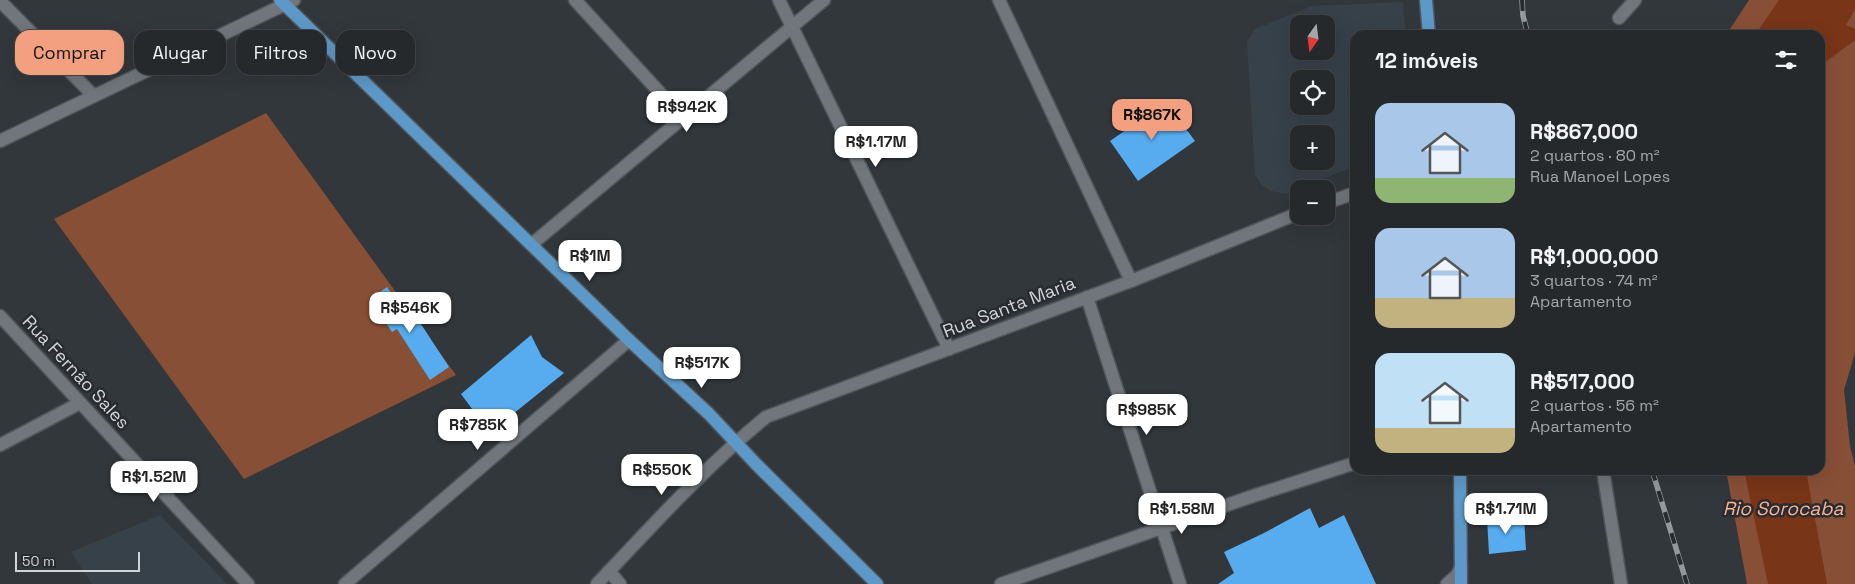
<!DOCTYPE html>
<html lang="pt">
<head>
<meta charset="utf-8">
<style>
	:root { --surface:#26292c; --page:#2e3134; --text:#f1f3f6; --muted:#a4a6a9; --line:#424548; --accent:#f2a07f }
	body { margin:0; font-family:"Space Grotesk",sans-serif; background:var(--page); color:var(--text); height:100vh; display:flex; flex-direction:column; font-size:19px; white-space:nowrap }
	* { box-sizing:border-box; margin:0 }
	p { font-size:16px; color:var(--muted) }
	.icon { flex:none; width:28px; height:28px; fill:none; stroke:currentColor; stroke-width:2; stroke-linecap:round; stroke-linejoin:round }
	.map { position:relative; flex:1; overflow:hidden }
	.drawer { position:absolute; left:1350px; top:30px; width:475px; height:445px; display:flex; flex-direction:column; background:var(--surface); border-radius:15px; box-shadow:0 5px 20px #0002,0 0 0 1px var(--line) }
	.drawer>* { flex:none }
	.guide { position:absolute; left:15px; top:30px; width:475px; height:45px; display:flex; gap:10px }
	.needle { width:32px; rotate:194deg }
	.fabs { position:absolute; left:1290px; top:15px; display:grid; gap:10px }
	.fabs a { display:grid; place-items:center; width:45px; height:45px; border-radius:10px; background:var(--surface); box-shadow:0 5px 20px #0002,0 0 0 1px var(--line); font-size:25px }
	.scale { position:absolute; left:15px; bottom:12px; width:125px; box-sizing:border-box; padding-left:5px; border:2px solid #d2d5d8; border-top:0; font-size:14px; line-height:18px; white-space:nowrap; color:#d2d5d8; -webkit-text-stroke:4px #282c31; paint-order:stroke }
	.price { position:absolute; translate:-50% -42px; padding:0 11px; border-radius:10px; background:#fff; color:#222; font-size:16px; line-height:32px; filter:drop-shadow(0 1px 2px #0008) }
	.price::after { content:''; position:absolute; left:50%; top:30px; width:15px; height:11px; margin-left:-8px; background:inherit; clip-path:polygon(0 0,100% 0,50% 100%) }
	.price.current { background:var(--accent); color:#111 }
	ul { padding:0; list-style:none }
	li { display:flex; align-items:center; gap:15px; height:125px; padding:0 25px }
	li span { display:grid; place-items:center; flex:none; width:140px; height:100px; border-radius:15px; color:#555 }
	li>.icon { margin-inline-start:auto }
	span .icon { width:60px; height:60px; fill:#fffc; stroke-width:1 }
	li b { font-size:21px }
	h2 { display:flex; justify-content:space-between; align-items:center; height:60px; padding:0 25px; font-size:21px }
	.pill { padding:0 18px; border-radius:15px; background:var(--surface); box-shadow:0 5px 20px #0002,0 0 0 1px var(--line); font-size:18px; line-height:45px }
	.pill.current { background:var(--accent); color:#111 }
	.map>svg:first-child { display:block }
</style>
</head>
<body>
<div class="map">
<svg width="1855" height="584" viewBox="0 0 1855 584">
	<rect width="100%" height="100%" fill="#32373b"/>
	<g fill="#37414a" fill-rule="evenodd">
		<path d="M1403,2L1406,35H1355V166L1286,194L1271,191L1261,184L1255,175L1247,42L1255,29L1312,6ZM1299,24H1326V51H1299ZM1299,79H1326V106H1299ZM1299,134H1326V161H1299Z"/>
		<path d="M160,515L227,584H92L71,552Z"/>
	</g>
	<g fill="#884f37">
		<path d="M1749,0H1855V353L1844,390L1850,446L1855,466V584H1747L1726,470H1820V35H1726Z"/>
		<path d="M266,113L456,375L244,479L54,219Z"/>
	</g>
	<g fill="#783518">
		<path d="M1779,0H1855V9L1846,25L1855,29V40L1820,66V35H1755Z"/>
		<path d="M1744,470H1806L1827,584H1768Z"/>
	</g>
	<g fill="#57acef">
		<path d="M1166,102L1195,141L1138,181L1110,141Z"/>
		<path d="M387,287L411,322L417,318L449,367L430,380L397,329L392,332L370,299Z"/>
		<path d="M531,335L542,357L564,373L493,430L475,413L461,394Z"/>
		<path d="M1310,508L1319,528L1344,515L1376,584H1218L1234,573L1224,552L1264,533Z"/>
		<path d="M1524,517L1526,550L1489,554L1487,518Z"/>
	</g>
	<g fill="none" stroke-linecap="round" stroke-linejoin="round">
		<g stroke="#505559" stroke-width="15">
			<g id="minor">
				<path d="M575,0L683,118"/>
				<path d="M779,0L949,349"/>
				<path d="M999,0L1131,281"/>
				<path d="M0,1L93,95"/>
				<path d="M1619,18L1635,0"/>
				<path d="M0,141L294,0"/>
				<path d="M1326,203L1355,193"/>
				<path d="M532,244L824,0"/>
				<path d="M1087,297L1180,584"/>
				<path d="M0,316L248,584"/>
				<path d="M0,445L80,403"/>
				<path d="M1603,470L1621,584"/>
				<path d="M609,571L620,584"/>
				<path d="M345,584L629,340"/>
				<path d="M597,584C651,527 705,467 766,417L1131,281L1299,213"/>
				<path d="M1001,584L1247,498L1355,463"/>
				<path d="M1447,584L1457,575L1461,568"/>
			</g>
		</g>
		<g stroke="#505559" stroke-width="15">
			<g id="major">
				<path d="M280,0L629,340L709,414L756,464L877,584"/>
				<path d="M1426,0L1429,35"/>
				<path d="M1460,470L1461,584"/>
			</g>
		</g>
		<use href="#minor" stroke="#70767b" stroke-width="12"/>
		<use href="#major" stroke="#5d99c8" stroke-width="12"/>
		<g stroke="#95989c" stroke-width="5.5">
			<g id="rail">
				<path d="M1522,0L1523,16L1528,35"/>
				<path d="M1652,470L1687,584"/>
			</g>
		</g>
		<use href="#rail" stroke="#282c31" stroke-width="4" stroke-dasharray="11" stroke-linecap="butt"/>
	</g>
	<g text-anchor="middle" stroke-width="5" stroke-linejoin="round" paint-order="stroke">
		<g font-size="18" fill="#d2d5d8" stroke="#282c31">
			<text transform="translate(1009 307) rotate(-21)" y="6">Rua Santa Maria</text>
			<text transform="translate(76 372) rotate(47)" y="6">Rua Fernão Sales</text>
		</g>
		<g font-size="19" font-style="italic" fill="#fbb295" stroke="#282c31">
			<text x="1783" y="515">Rio Sorocaba</text>
		</g>
	</g>
</svg>
<div class="fabs">
<a><svg class="needle" viewBox="-14 -14 28 28"><path d="M0-13l5 13h-10z" fill="#e53935"/><path d="M0 13l5-13h-10z" fill="#a4a6a9"/></svg></a>
<a><svg class="icon" aria-label="locate" viewBox="0 0 24 24"><circle cx="12" cy="12" r="6"/><path d="M12 2v4M12 18v4M2 12h4M18 12h4"/></svg></a>
<a>+</a>
<a>−</a>
</div>
<div class="scale">50 m</div>
<b class="price" style="left:687px;top:133px">R$942K</b>
<b class="price current" style="left:1152px;top:141px">R$867K</b>
<b class="price" style="left:876px;top:168px">R$1.17M</b>
<b class="price" style="left:590px;top:282px">R$1M</b>
<b class="price" style="left:410px;top:334px">R$546K</b>
<b class="price" style="left:702px;top:389px">R$517K</b>
<b class="price" style="left:1147px;top:436px">R$985K</b>
<b class="price" style="left:478px;top:451px">R$785K</b>
<b class="price" style="left:662px;top:496px">R$550K</b>
<b class="price" style="left:154px;top:503px">R$1.52M</b>
<b class="price" style="left:1182px;top:535px">R$1.58M</b>
<b class="price" style="left:1506px;top:535px">R$1.71M</b>
<div class="guide">
<a class="pill current">Comprar</a>
<a class="pill">Alugar</a>
<a class="pill">Filtros</a>
<a class="pill">Novo</a>
</div>
<section class="drawer">
<h2>12 imóveis<svg class="icon" aria-label="filters" viewBox="0 0 24 24"><path d="M4 7h16M4 17h16"/><circle cx="9" cy="7" r="2"/><circle cx="15" cy="17" r="2"/></svg></h2>
<ul>
<li><span style="background:linear-gradient(#a9c7e8 75%,#8fb573 0)"><svg class="icon" aria-label="home" viewBox="0 0 24 24"><path d="M3 11l9-7 9 7M6 9v11h12V9"/></svg></span><div><b>R$867,000</b><p>2 quartos · 80 m²</p><p>Rua Manoel Lopes</p></div></li>
<li><span style="background:linear-gradient(#a9c7e8 70%,#c2b280 0)"><svg class="icon" aria-label="home" viewBox="0 0 24 24"><path d="M3 11l9-7 9 7M6 9v11h12V9"/></svg></span><div><b>R$1,000,000</b><p>3 quartos · 74 m²</p><p>Apartamento</p></div></li>
<li><span style="background:linear-gradient(#bfe0f5 75%,#c2b280 0)"><svg class="icon" aria-label="home" viewBox="0 0 24 24"><path d="M3 11l9-7 9 7M6 9v11h12V9"/></svg></span><div><b>R$517,000</b><p>2 quartos · 56 m²</p><p>Apartamento</p></div></li>
</ul>
</section>
</div>
</body>
</html>
